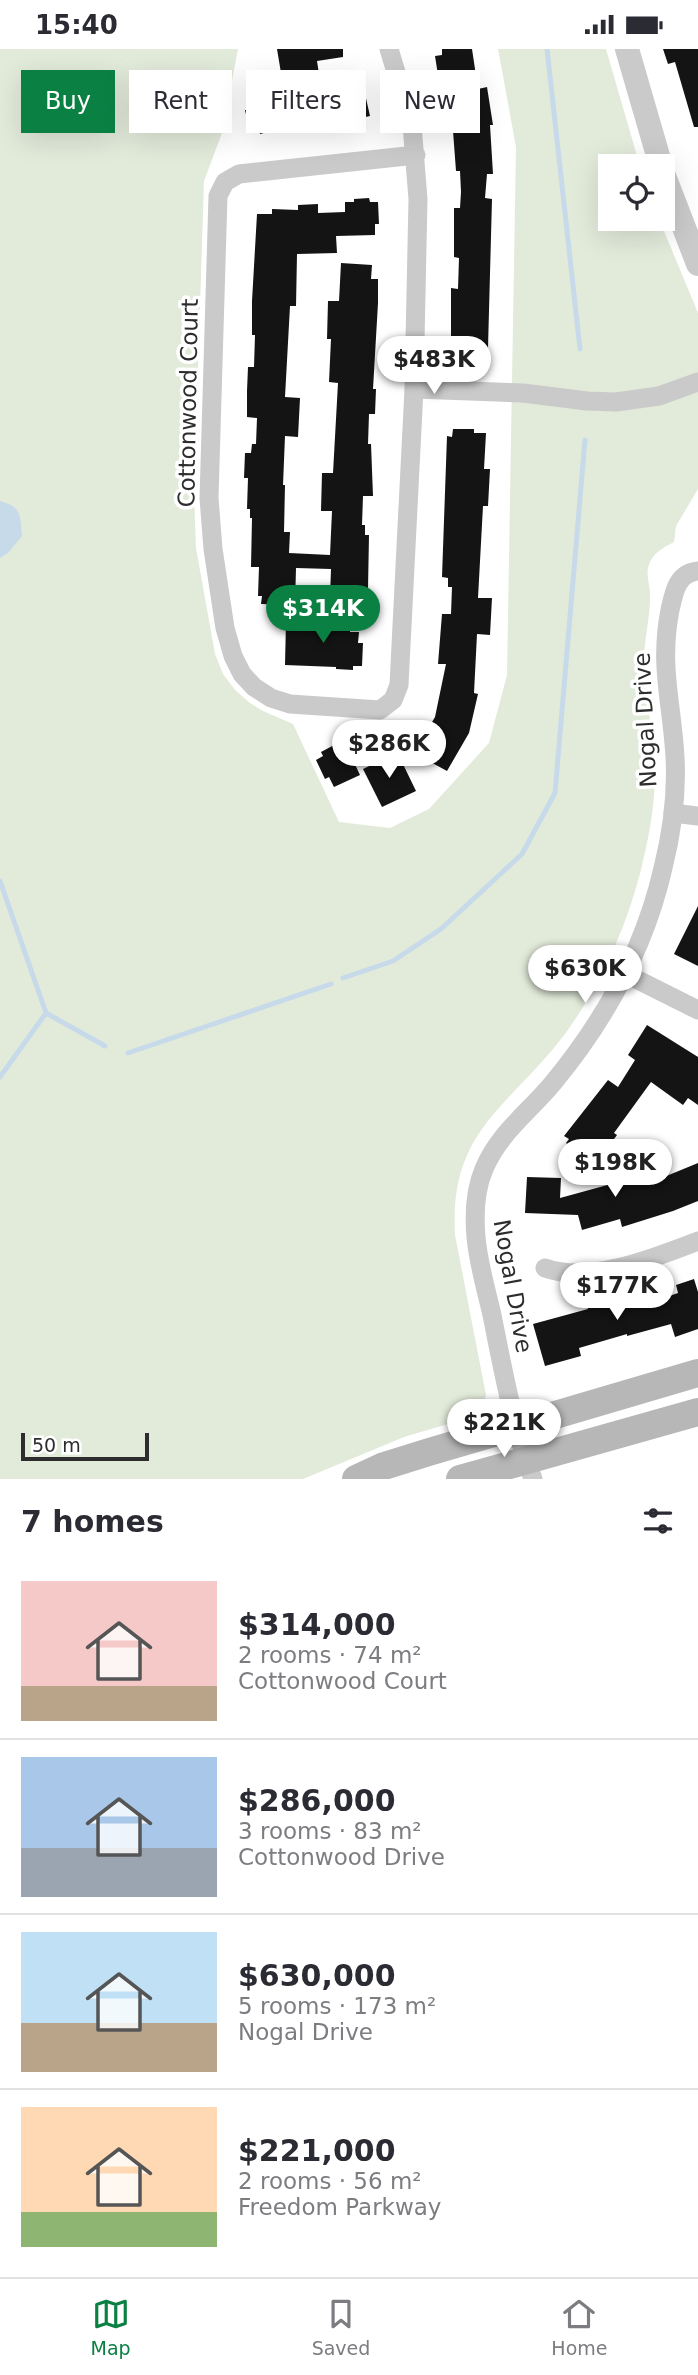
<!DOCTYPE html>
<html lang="en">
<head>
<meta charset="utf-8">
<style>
	:root { --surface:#fff; --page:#f2f2f3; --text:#2b2b33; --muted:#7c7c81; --line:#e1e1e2; --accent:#0b8043 }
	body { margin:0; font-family:"DejaVu Sans",sans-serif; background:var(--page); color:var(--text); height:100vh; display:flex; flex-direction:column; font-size:26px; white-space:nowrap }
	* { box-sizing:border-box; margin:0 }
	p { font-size:23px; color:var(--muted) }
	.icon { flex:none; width:38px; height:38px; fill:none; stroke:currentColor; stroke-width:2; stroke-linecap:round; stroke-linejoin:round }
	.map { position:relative; height:1430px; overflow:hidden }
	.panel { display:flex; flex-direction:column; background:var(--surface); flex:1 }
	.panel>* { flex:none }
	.hud { position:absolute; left:21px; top:21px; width:656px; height:63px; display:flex; gap:14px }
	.fabs { position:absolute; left:598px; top:105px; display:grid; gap:14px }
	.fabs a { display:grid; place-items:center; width:77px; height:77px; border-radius:0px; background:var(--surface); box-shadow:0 7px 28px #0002; font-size:35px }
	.scale { position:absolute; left:21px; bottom:18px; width:128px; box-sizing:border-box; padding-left:7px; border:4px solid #2d2d2d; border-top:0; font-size:19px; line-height:24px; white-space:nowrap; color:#2d2d2d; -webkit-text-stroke:5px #fff; paint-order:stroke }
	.price { position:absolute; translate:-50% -60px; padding:0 16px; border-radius:24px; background:#fff; color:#222; font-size:23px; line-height:46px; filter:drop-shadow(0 2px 4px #0008) }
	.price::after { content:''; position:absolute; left:50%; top:42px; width:21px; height:16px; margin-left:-10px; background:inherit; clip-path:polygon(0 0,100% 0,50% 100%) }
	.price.on { background:var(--accent); color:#fff }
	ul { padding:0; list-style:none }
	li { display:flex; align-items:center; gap:21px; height:175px; padding:0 21px }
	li+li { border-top:2px solid var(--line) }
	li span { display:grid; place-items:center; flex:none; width:196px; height:140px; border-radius:0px; color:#555 }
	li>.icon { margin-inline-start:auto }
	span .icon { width:84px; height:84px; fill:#fffc; stroke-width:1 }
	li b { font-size:30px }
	h2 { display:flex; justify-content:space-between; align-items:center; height:84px; padding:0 21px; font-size:30px }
	.tag { padding:0 24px; border-radius:0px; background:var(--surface); box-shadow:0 7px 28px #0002; font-size:24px; line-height:63px }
	.tag.on { background:var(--accent); color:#fff }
	.status { display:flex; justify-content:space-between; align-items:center; height:49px; padding:0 35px; background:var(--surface); direction:ltr }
	.status svg { height:19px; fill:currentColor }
	.menu { display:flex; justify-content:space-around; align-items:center; height:98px; border-top:2px solid var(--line); background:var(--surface); font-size:19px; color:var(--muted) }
	.menu a { display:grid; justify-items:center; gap:4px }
	.menu .on { color:var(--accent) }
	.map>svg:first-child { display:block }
</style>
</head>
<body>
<div class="status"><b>15:40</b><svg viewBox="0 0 49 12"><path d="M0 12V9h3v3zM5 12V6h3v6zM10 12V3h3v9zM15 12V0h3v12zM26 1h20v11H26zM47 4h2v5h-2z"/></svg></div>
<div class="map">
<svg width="698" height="1430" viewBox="0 0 698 1430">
	<rect width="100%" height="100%" fill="#fff"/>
	<path fill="#e2eada" d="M0,0H238L222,84L204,132L194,445L196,499L215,605L223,625L235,641L250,654L263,662L293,675L339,773L390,779L429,760L489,694L507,626L516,98L498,0H606L640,117H611V170H659L698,264V440L676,477L674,493C664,498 655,503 650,513C644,526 651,536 650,549C650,572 643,594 644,617C645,653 655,687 655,723C655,753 650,783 643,812C629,873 602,934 565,985C509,1059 449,1080 455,1186L486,1346L484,1355L475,1367L404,1388L303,1430H0Z"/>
	<path fill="#c7daea" d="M0,452C22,458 20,466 22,487L8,504L0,509Z"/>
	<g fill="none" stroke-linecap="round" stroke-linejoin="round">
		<g stroke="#c7daea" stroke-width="5">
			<path d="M547,0L580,300"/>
			<path d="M0,832L46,964"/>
			<path d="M343,929L393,912L441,880L522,805L555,744L585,391"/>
			<path d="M46,964L105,997"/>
			<path d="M128,1004L331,935"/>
			<path d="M0,1028L46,964"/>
		</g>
	</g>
	<g fill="#141414">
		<path d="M277,0H343V8L317,12L321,38H322L324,44L358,36L361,47L365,45L370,67L361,69L362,73L347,77L346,75L338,77L337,73L307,80L306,73L260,85L259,81L250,83L245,61H249L247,50L284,42Z"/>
		<path d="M442,0H472L478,40L487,38L493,76H490L493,125H487L485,149L492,150L488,299H477V304L455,303L456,294H451V239L458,240L459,209L454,208V159H460L461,143L460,122H456L453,82H449L441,26H438L435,7L442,6Z"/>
		<path d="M663,0H698V78H694L675,13L668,15Z"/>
		<path d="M369,149L370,153H378L379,175H375V186L336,187L337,204L297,205L296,257H290L285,348L300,349L298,388L285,387L283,436H285L284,483H290L289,504L330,506L332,462H321L322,424H333L338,334L329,333L331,290H327L328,252H339L341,214L372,216L371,230H378V254L373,340H376L375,365H369L368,395H371L373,447H363L362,476H365V486H369L368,540H366V549L330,548L331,520L296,519L295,556L261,555L262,547H258L259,518H251L252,469H250V460H247L248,429H244L245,404H251L252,395H256L257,369L247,368V342L248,318H254L255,286H252V252L257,165H272V160L298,161V156L318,155V164L345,163V153H354V150Z"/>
		<path d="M453,380H474V384H486L484,420H490L488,457H483L478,549H492L490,586L477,585L474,644L478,645L469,684L447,722L414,704L435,668L446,615H438L442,565H451L452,538H448V529L442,528L447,387L452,388Z"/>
		<path d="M286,572L350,575V583H359L358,594H363L362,617H353V621L336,620V618L285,616Z"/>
		<path d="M345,694L360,726L334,738L329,728L325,730L316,711L323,707L321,703L336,695L338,698Z"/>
		<path d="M392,706L395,712L400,709L416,742L382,758L363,720Z"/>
		<path d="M698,857V917L674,905Z"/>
		<path d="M647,976L698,1008V1056L688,1049L683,1056L651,1033L614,1084L617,1086L595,1116L566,1094L569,1090L564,1087L608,1031L618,1038L635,1011L628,1006Z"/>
		<path d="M698,1114V1152L673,1162L622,1178L620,1170L582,1181L578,1166L525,1164L527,1128L561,1129L560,1149L644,1126L647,1135Z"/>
		<path d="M694,1230L698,1243V1280L675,1288L671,1275L627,1287V1285L579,1299L581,1307L545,1317L533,1275L588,1260L587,1257L640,1246L641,1251L651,1248L652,1253L678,1244L676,1236Z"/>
	</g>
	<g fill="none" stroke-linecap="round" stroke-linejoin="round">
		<g stroke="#cacaca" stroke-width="19">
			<path d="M389,0L412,76L418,150L414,340L399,636L393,651L380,661L290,655L271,649L254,638L242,625L233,607L225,579L213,500L209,449L218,147L225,133L239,125L416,106"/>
			<path d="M414,340L523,344L587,352L616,353L659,347L698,333"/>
			<path d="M673,764L698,767"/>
			<path d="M626,925L698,961"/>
			<path d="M545,1219C590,1235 654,1209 698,1192"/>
			<path d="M533,1430C513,1377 503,1321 492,1266C486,1240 478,1213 476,1188C474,1165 475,1141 484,1120C499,1084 529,1063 553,1034C605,971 645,898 663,819C672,783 677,745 675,708C672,654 659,617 670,561C674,543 677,524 698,522"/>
		</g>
		<g stroke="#cacaca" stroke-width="24">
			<path d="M627,0L661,117"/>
			<path d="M663,124L698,215"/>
		</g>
		<g stroke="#b7b7b7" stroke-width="28">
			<path d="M356,1430L384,1417L429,1403L698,1324"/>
			<path d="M460,1430L698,1363"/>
		</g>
	</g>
	<g text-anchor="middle" stroke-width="7" stroke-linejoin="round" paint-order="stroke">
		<g font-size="23" fill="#2d2d2d" stroke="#fff">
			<text transform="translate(188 354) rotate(-89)" y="8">Cottonwood Court</text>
			<text transform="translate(645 671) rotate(-93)" y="8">Nogal Drive</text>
			<text transform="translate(513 1237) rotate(80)" y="8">Nogal Drive</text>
		</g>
	</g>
</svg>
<div class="fabs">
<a><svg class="icon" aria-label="locate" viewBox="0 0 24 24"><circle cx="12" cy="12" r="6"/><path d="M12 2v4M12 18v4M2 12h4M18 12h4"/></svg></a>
</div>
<div class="scale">50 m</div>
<b class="price" style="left:434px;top:347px">$483K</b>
<b class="price on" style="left:323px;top:596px">$314K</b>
<b class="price" style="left:389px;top:731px">$286K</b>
<b class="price" style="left:585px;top:956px">$630K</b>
<b class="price" style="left:615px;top:1150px">$198K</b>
<b class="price" style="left:617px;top:1273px">$177K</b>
<b class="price" style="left:504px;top:1410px">$221K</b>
<div class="hud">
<a class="tag on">Buy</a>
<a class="tag">Rent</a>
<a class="tag">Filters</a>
<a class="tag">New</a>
</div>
</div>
<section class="panel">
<h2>7 homes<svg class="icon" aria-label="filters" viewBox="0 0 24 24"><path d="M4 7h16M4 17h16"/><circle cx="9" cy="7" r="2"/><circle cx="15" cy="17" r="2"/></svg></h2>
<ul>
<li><span style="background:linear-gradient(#f6c9c9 75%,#b9a48a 0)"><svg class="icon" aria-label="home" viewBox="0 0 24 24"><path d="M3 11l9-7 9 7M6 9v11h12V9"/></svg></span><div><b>$314,000</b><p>2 rooms · 74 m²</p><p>Cottonwood Court</p></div></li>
<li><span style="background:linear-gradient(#a9c7e8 65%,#9aa5b1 0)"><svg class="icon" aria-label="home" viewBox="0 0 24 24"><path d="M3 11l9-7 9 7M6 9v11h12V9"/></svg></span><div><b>$286,000</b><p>3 rooms · 83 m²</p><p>Cottonwood Drive</p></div></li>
<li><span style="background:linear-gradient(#bfe0f5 65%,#b9a48a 0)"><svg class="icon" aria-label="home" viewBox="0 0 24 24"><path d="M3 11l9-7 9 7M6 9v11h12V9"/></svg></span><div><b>$630,000</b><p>5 rooms · 173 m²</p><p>Nogal Drive</p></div></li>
<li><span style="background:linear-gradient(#ffd9b3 75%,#8fb573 0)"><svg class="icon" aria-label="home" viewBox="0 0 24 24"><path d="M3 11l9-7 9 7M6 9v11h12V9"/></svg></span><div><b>$221,000</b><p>2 rooms · 56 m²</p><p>Freedom Parkway</p></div></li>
</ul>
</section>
<nav class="menu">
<a class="on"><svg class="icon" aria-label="map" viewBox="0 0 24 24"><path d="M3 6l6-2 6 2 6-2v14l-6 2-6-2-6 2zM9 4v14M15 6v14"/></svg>Map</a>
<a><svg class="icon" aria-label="saved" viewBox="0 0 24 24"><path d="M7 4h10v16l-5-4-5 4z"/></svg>Saved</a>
<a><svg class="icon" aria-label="home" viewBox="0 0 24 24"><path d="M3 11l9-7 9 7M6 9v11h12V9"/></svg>Home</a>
</nav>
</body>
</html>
